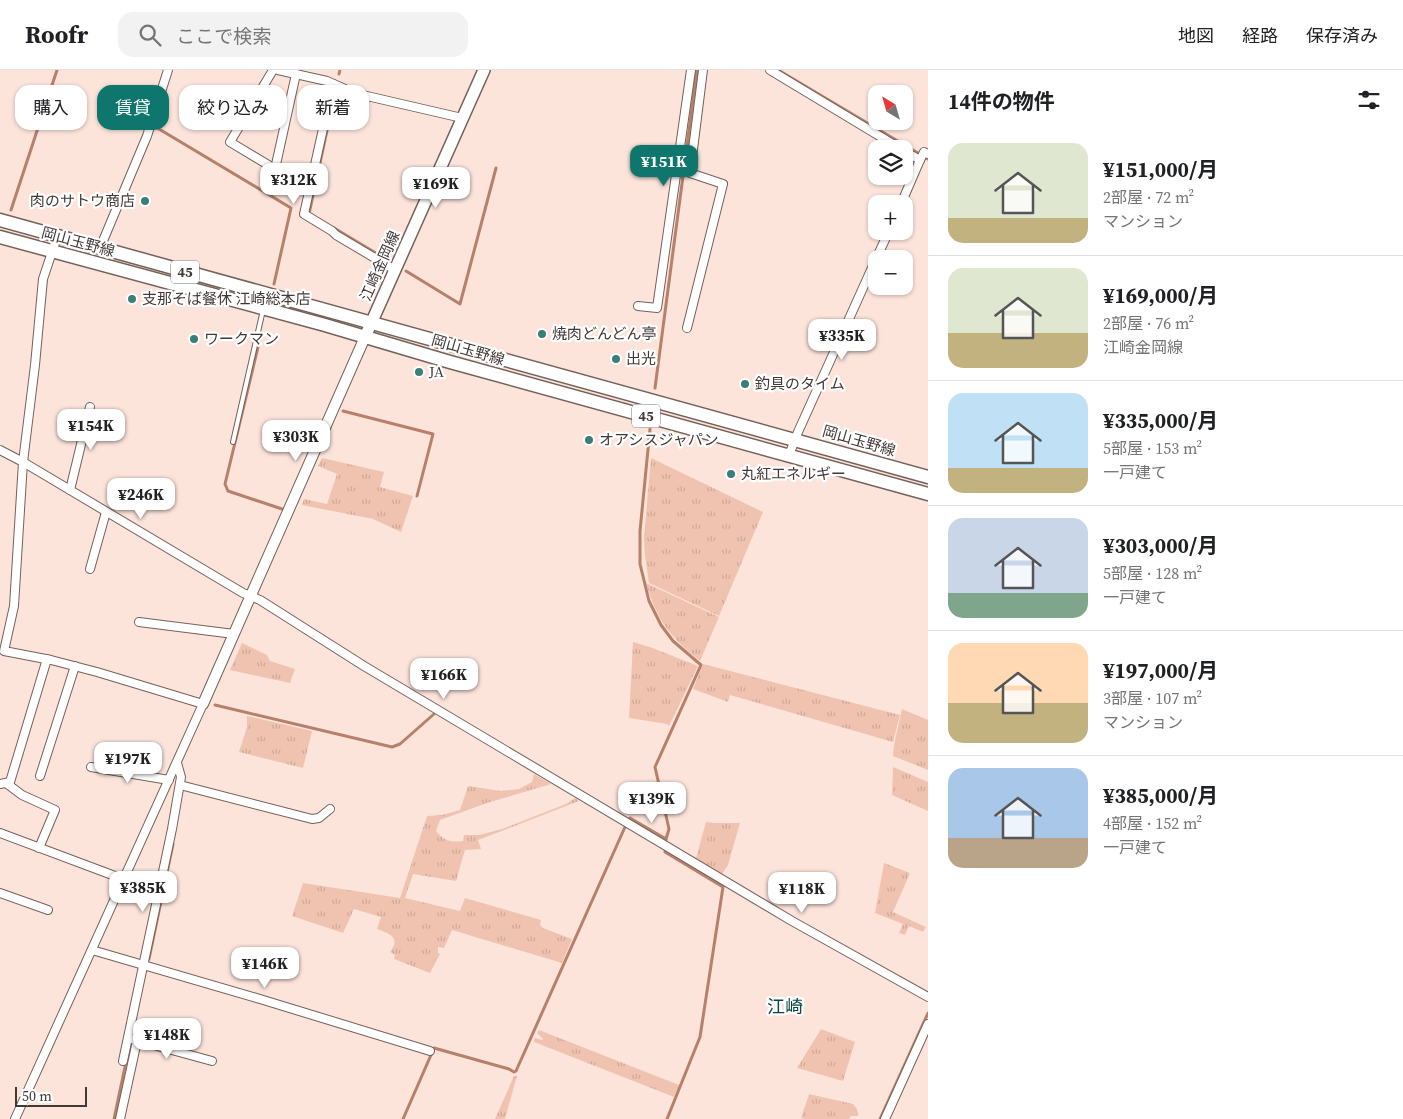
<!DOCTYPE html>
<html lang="ja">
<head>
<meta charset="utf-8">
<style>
	:root { --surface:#fff; --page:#f2f2f2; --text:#202124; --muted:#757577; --line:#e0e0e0; --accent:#0f766e }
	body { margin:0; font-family:"Source Serif 4","Noto Sans JP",serif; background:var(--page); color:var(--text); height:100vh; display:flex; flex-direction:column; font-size:19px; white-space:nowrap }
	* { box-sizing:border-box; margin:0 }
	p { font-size:16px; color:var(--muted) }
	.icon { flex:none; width:28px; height:28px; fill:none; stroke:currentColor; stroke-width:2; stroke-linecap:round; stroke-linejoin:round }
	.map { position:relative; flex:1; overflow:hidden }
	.side { display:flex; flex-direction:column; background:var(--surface); width:475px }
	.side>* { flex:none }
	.top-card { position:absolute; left:15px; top:15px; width:475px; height:45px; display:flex; gap:10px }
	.needle { width:32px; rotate:323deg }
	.buttons { position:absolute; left:868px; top:15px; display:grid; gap:10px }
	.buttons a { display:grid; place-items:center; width:45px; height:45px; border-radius:10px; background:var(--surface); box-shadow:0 1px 4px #0004; font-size:25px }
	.scale { position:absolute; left:15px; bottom:12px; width:72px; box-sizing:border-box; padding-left:5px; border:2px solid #423936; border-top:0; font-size:14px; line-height:18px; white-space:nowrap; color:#423936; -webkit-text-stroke:4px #fff; paint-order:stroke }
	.price { position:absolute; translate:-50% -42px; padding:0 11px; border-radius:10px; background:#fff; color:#222; font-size:16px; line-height:32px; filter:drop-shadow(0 1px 2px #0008) }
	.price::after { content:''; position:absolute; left:50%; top:30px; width:15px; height:11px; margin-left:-8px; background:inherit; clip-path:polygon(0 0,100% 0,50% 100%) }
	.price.current { background:var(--accent); color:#fff }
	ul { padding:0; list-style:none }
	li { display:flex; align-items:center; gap:15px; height:125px; padding:0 20px }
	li+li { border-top:1px solid var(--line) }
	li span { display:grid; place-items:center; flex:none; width:140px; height:100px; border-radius:15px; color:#555 }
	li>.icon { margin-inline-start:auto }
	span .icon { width:60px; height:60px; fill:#fffc; stroke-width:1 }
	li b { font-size:21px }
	h2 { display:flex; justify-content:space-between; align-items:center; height:60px; padding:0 20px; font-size:21px }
	.pill { padding:0 18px; border-radius:15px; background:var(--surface); box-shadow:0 1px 4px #0004; font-size:18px; line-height:45px }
	.pill.current { background:var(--accent); color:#fff }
	header { display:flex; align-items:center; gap:30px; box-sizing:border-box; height:70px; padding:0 25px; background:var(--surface); border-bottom:1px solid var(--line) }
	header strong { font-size:24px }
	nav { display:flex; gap:28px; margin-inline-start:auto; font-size:18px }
	.search { width:350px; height:45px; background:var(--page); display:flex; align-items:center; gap:12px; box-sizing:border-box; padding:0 18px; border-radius:15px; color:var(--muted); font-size:19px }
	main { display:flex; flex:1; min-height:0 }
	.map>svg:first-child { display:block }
</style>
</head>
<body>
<header>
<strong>Roofr</strong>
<div class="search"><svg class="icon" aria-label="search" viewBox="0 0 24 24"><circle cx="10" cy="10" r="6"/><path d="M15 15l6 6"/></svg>ここで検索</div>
<nav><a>地図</a><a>経路</a><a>保存済み</a></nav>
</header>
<main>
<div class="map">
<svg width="928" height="1049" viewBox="0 0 928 1049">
	<defs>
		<pattern id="grass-tufts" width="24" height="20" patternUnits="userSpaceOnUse" patternTransform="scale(1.25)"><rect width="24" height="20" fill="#f0c3b0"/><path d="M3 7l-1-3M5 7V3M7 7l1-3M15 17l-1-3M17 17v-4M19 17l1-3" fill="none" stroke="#cfa898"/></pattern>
	</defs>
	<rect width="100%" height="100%" fill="#fce4db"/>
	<g fill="url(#grass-tufts)">
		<path d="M322,388L384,402L380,417L413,426L401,462L373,449L302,435L304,429L327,434L337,404L318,396Z"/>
		<path d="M651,388L763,442L719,546L649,513L645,485L644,468Z"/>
		<path d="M646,513L719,547L700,591C670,567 657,551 646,513Z"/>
		<path d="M633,572L650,577L698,596L669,656L667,654L629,648Z"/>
		<path d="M242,573L267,585L270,591L295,599L290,613L230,600Z"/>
		<path d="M703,594L900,645L893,672L730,625L728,632L693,619Z"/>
		<path d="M902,639L928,650V700L893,686L894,675Z"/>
		<path d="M247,646L312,661L303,698L239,682L247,657Z"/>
		<path d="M893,697L928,712V741L892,725Z"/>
		<path d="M534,704L551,714L487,733L440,750L436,761C443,770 451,773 463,771L464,765H479L502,759L566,734L575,728L579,731L478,770L481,779L465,780L456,811L413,804L405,828L460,841L465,828L541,850L540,855L543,858L572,869L562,893L452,860L444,878L438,877V883L440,884L430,903L394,889L395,885L390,882C401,867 390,864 377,859L381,847L354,839L343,863L292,846L303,813L400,828L427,746L442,745L460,740L468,716L501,721L519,719L532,712Z"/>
		<path d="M706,752L715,753H740L728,795L722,804L696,788Z"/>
		<path d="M884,793L910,803L893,842L926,857L923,862L909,856L905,865L899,863L903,854L875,843Z"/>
		<path d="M821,959L855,972L843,1011L797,998Z"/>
		<path d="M539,960L679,1015L674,1027L534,972L535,968L542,970L543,969L537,963Z"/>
		<path d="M514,1006H517L505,1049H495Z"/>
		<path d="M809,1024L853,1034L857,1039L858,1046H851L849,1049H805L801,1048Z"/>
	</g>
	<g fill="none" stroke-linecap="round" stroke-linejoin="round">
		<g stroke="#b6806a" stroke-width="3">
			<path d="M778,0L928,89"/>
			<path d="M339,4L340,0"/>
			<path d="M109,29L146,51"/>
			<path d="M154,56L291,138L274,214"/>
			<path d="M11,140L57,0"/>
			<path d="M311,145L309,144L336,19"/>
			<path d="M334,158L389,191"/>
			<path d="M406,201L460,234L496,98"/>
			<path d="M260,269L225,414L228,421L282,439"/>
			<path d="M655,318L697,0"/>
			<path d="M343,341L433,364L417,426"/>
			<path d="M650,359L640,461V494L649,531L661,555L673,571L701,595L655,697L669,759L666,769L665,782L723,817L700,967L667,1049"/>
			<path d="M215,635L392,677L400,674L434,644"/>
			<path d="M629,749L630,748L666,769"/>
			<path d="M149,889L173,774"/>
			<path d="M433,980L434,978L509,999L514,1002L516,1001L625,757"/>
			<path d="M114,1049L126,992"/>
			<path d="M403,1049L431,985"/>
			<path d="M880,1049L928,943"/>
		</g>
		<g stroke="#756159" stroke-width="6">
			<path id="service" d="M233,372L263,240"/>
		</g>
		<g stroke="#756159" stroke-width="10">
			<g id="minor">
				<path d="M273,0L230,72L275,99L296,4"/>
				<path d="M278,0L327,11L354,23L462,48"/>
				<path d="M770,0L901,79"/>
				<path d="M333,14L304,144L332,161L336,165L395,200"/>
				<path d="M904,81L920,90L924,82L928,84"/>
				<path d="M901,134L920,90"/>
				<path d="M100,178L147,66L168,0"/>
				<path d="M876,189L889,161"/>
				<path d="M638,236L657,238L691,0"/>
				<path d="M687,258L723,114L690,103L703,0"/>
				<path d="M0,380L23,392L243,523L260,530L364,596L792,851L928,927"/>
				<path d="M789,385L798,362L876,189"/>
				<path d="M70,420L90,337"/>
				<path d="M90,499L106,442"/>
				<path d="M139,552L234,564"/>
				<path d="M91,697L169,710"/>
				<path d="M40,706L75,596"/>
				<path d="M6,713L22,725L55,740L39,778"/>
				<path d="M0,714L10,712L47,589"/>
				<path d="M180,715L312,749L319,748L330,739"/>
				<path d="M0,763L123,809"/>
				<path d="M0,823L48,840"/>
				<path d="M92,880L260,929L430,981"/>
				<path d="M128,968L212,991"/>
				<path d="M123,991L172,759L181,707L177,693"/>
				<path d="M15,1049L203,634L97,602L51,590L4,581L14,536L23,392L35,295L43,209L57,167"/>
				<path d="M120,1049L137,971"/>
				<path d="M885,1049L928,954"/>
			</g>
		</g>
		<g stroke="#756159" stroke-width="12">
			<path id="tertiary" d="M203,634L365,267"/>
		</g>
		<g stroke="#756159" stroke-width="14">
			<path id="secondary" d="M365,267L484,0"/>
		</g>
		<g stroke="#756159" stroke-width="15">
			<g id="primary">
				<path d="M0,150L928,407"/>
				<path d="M0,167L325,255L450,292L928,424"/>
			</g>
		</g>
		<use href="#service" stroke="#fff" stroke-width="4"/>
		<use href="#minor" stroke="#fff" stroke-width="8"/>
		<use href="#tertiary" stroke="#fff" stroke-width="10"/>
		<use href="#secondary" stroke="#fff" stroke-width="11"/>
		<use href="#primary" stroke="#fff" stroke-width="12"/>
	</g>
	<g fill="#398079" stroke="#fff" stroke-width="2">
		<circle cx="145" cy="131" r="5"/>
		<circle cx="132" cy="229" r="5"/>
		<circle cx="542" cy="264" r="5"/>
		<circle cx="194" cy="269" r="5"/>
		<circle cx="616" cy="289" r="5"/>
		<circle cx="419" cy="302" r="5"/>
		<circle cx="745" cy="314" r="5"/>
		<circle cx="589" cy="370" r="5"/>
		<circle cx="731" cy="404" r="5"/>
	</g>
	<g text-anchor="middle" stroke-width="4.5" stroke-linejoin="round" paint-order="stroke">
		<g fill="#fff" stroke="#7b7472" stroke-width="1">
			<rect x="171" y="190.5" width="28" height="23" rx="4"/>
			<rect x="632" y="334.5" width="28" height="23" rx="4"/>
		</g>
		<g font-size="14" font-weight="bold" fill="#423936">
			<text x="185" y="207">45</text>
			<text x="646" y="351">45</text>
		</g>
		<g font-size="15" fill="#423936" stroke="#fff" text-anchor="start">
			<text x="135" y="136" text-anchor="end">肉のサトウ商店</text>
			<text x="142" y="234">支那そば餐休 江崎総本店</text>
			<text x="552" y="269">焼肉どんどん亭</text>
			<text x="204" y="274">ワークマン</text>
			<text x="626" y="294">出光</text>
			<text x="429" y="307">JA</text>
			<text x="755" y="319">釣具のタイム</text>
			<text x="599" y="375">オアシスジャパン</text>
			<text x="741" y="409">丸紅エネルギー</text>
		</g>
		<g font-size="15" fill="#423936" stroke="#fff">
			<text transform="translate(78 172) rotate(15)" y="5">岡山玉野線</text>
			<text transform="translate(380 196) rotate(-66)" y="5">江崎金岡線</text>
			<text transform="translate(468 280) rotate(16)" y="5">岡山玉野線</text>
			<text transform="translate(859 371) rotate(16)" y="5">岡山玉野線</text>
		</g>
		<g font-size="18" fill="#074741" stroke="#fff">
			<text x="785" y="943">江崎</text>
		</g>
	</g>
</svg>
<div class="buttons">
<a><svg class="needle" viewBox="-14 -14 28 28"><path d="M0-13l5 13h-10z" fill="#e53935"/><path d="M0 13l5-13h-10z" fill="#757577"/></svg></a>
<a><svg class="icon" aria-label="layers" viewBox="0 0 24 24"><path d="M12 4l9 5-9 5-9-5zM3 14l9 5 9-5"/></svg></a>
<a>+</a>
<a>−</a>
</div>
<div class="scale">50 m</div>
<b class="price current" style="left:664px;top:117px">¥151K</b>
<b class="price" style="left:294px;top:135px">¥312K</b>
<b class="price" style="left:436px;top:139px">¥169K</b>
<b class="price" style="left:842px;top:291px">¥335K</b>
<b class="price" style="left:91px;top:381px">¥154K</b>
<b class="price" style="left:296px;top:392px">¥303K</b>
<b class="price" style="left:141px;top:450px">¥246K</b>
<b class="price" style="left:444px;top:630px">¥166K</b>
<b class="price" style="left:128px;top:714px">¥197K</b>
<b class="price" style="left:652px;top:754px">¥139K</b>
<b class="price" style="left:143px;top:843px">¥385K</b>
<b class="price" style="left:802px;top:844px">¥118K</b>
<b class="price" style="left:265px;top:919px">¥146K</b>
<b class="price" style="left:167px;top:990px">¥148K</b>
<div class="top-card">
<a class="pill">購入</a>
<a class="pill current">賃貸</a>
<a class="pill">絞り込み</a>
<a class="pill">新着</a>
</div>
</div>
<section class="side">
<h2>14件の物件<svg class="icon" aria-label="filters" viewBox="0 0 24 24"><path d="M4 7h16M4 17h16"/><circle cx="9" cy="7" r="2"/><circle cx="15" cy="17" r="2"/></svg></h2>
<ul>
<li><span style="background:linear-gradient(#dfe7d0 75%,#c2b280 0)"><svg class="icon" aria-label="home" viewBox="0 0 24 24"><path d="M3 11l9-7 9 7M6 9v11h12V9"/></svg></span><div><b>¥151,000/月</b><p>2部屋 · 72 m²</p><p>マンション</p></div></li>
<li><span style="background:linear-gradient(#dfe7d0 65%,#c2b280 0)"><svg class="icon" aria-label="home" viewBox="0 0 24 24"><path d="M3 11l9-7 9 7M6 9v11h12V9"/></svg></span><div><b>¥169,000/月</b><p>2部屋 · 76 m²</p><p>江崎金岡線</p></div></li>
<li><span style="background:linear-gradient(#bfe0f5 75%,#c2b280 0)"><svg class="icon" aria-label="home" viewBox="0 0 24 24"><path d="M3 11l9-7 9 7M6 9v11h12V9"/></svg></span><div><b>¥335,000/月</b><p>5部屋 · 153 m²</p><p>一戸建て</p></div></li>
<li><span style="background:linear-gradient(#c9d6e8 75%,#7fa58c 0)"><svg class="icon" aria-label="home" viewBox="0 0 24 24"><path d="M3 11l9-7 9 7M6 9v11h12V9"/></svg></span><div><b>¥303,000/月</b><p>5部屋 · 128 m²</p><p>一戸建て</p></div></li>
<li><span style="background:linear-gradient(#ffd9b3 60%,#c2b280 0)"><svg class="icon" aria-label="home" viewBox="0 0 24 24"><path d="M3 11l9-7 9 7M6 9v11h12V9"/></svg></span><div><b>¥197,000/月</b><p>3部屋 · 107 m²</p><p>マンション</p></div></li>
<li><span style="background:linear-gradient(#a9c7e8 70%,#b9a48a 0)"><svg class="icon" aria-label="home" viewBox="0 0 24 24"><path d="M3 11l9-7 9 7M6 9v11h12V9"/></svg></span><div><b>¥385,000/月</b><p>4部屋 · 152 m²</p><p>一戸建て</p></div></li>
</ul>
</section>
</main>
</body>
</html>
